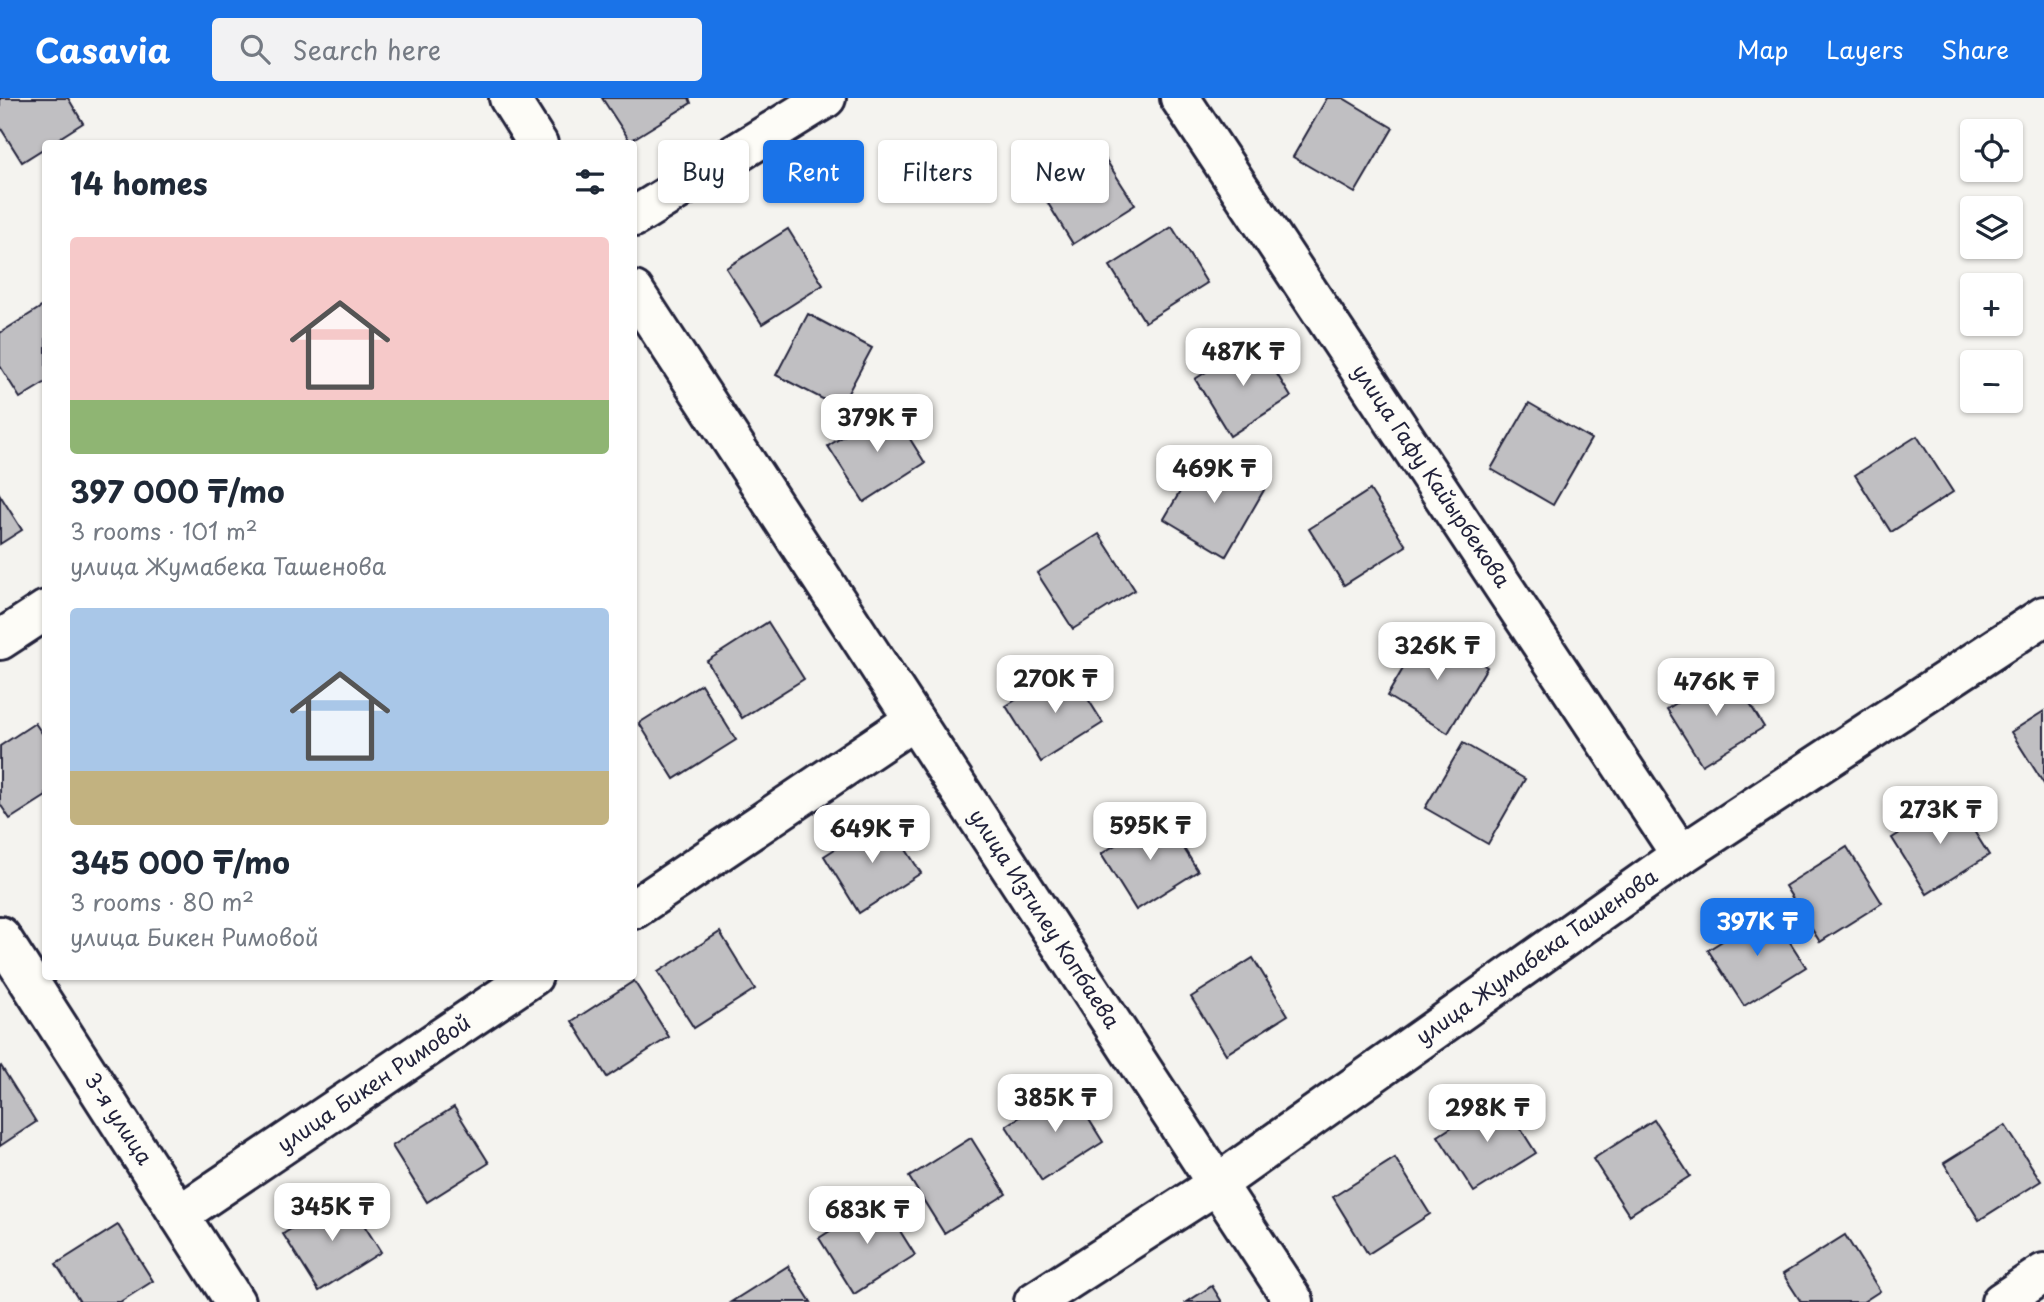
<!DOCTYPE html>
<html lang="en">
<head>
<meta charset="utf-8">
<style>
	:root { --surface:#fff; --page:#f2f2f3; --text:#1f2937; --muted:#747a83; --accent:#1a73e8 }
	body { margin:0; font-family:"Playpen Sans",sans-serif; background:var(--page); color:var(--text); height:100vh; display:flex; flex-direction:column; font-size:26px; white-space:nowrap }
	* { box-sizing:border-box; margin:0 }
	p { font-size:23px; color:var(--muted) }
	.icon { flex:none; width:38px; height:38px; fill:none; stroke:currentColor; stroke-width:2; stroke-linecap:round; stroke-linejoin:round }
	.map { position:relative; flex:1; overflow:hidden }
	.side { position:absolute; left:42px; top:42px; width:595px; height:840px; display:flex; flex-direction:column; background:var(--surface); border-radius:7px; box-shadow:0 2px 5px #0004 }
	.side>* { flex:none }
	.hud { position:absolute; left:658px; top:42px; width:665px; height:63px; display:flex; gap:14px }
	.buttons { position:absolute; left:1960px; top:21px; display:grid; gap:14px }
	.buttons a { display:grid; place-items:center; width:63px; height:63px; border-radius:7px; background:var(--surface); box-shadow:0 2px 5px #0004; font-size:35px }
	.price { position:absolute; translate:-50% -60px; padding:0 16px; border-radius:14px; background:#fff; color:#222; font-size:23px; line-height:46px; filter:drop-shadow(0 2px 4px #0008) }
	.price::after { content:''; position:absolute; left:50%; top:42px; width:21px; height:16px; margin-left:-10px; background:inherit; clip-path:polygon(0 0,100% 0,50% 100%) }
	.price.active { background:var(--accent); color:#fff }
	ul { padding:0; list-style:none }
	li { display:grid; align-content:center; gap:14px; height:371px; padding:0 28px }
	li span { display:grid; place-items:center; height:217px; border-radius:7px; color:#555 }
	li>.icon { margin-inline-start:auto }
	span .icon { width:126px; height:126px; fill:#fffc; stroke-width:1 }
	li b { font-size:30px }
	h2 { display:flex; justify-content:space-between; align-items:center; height:84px; padding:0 28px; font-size:30px }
	.chip { padding:0 24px; border-radius:7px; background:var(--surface); box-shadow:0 2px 5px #0004; font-size:24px; line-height:63px }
	.chip.active { background:var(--accent); color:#fff }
	header { display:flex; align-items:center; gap:42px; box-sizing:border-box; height:98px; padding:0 35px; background:var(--accent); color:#fff }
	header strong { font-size:33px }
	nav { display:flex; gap:38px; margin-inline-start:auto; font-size:24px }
	.search { width:490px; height:63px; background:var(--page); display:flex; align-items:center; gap:18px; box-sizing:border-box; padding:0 24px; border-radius:7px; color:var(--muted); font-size:26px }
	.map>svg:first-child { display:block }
</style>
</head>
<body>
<header>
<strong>Casavia</strong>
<div class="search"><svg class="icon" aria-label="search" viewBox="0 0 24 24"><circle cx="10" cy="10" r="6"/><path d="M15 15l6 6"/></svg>Search here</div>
<nav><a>Map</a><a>Layers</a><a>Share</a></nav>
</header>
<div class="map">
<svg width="2044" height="1204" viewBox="0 0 2044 1204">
	<rect width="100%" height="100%" fill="#f4f3ef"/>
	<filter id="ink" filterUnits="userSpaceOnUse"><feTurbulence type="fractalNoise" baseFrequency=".0143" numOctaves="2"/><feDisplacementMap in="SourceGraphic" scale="14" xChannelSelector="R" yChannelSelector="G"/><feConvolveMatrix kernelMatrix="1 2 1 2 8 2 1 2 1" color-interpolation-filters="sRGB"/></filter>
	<g filter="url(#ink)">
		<g fill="#c0bfc2" stroke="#22223b" stroke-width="2">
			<path d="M0,0H68L83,25L50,46H46V49L22,64L0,29Z"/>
			<path d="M602,0H689L691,5L630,43Z"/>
			<path d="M1327,0H1343L1393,30L1355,95L1293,59Z"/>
			<path d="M1099,51L1135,107L1073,146L1038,89Z"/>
			<path d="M1172,129L1207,185L1145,224L1110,168Z"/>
			<path d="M788,131L823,187L762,226L726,170Z"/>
			<path d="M46,206V284L20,300L0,268V235Z"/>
			<path d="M808,216L872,250L840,310L776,277Z"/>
			<path d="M1256,242L1291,299L1230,338L1195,281Z"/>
			<path d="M1529,305L1591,341L1553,407L1491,371Z"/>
			<path d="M890,309L925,365L864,404L828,348Z"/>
			<path d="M1917,338L1953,394L1891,434L1855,377Z"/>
			<path d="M1202,356L1264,392L1226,458L1164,421Z"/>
			<path d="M1370,392L1406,448L1344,487L1309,431Z"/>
			<path d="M0,397L22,432L0,446Z"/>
			<path d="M1099,436L1135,492L1073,531L1037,475Z"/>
			<path d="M768,524L804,581L742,620L707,563Z"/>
			<path d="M1425,533L1487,569L1448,635L1387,598Z"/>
			<path d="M1068,569L1103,625L1041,664L1006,608Z"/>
			<path d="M1729,572L1764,629L1702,667L1667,611Z"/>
			<path d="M701,586L736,642L674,681L639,625Z"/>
			<path d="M2044,613V686L2011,634Z"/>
			<path d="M35,625L46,641V698L10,721L0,706V648Z"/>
			<path d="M1463,645L1525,681L1488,746L1425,710Z"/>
			<path d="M1954,701L1989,757L1927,796L1892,740Z"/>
			<path d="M1163,717L1198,773L1136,812L1101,756Z"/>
			<path d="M885,719L921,775L859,815L824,758Z"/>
			<path d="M1847,749L1882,805L1820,844L1785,788Z"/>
			<path d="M1770,813L1806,869L1744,908L1708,852Z"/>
			<path d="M720,834L755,891L694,930L658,874Z"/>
			<path d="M1253,860L1288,917L1226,956L1191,899Z"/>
			<path d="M634,883L669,939L607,979L572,923Z"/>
			<path d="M1,968L36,1024L0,1048V969Z"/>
			<path d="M1068,988L1103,1044L1042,1083L1006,1028Z"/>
			<path d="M1500,998L1536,1055L1474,1094L1438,1038Z"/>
			<path d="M454,1009L489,1065L427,1104L392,1048Z"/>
			<path d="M1654,1022L1690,1078L1629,1117L1593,1061Z"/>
			<path d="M2005,1027L2041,1083L1979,1122L1944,1065Z"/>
			<path d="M971,1040L1006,1096L944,1135L909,1079Z"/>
			<path d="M1395,1060L1430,1116L1368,1156L1333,1099Z"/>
			<path d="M345,1097L381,1154L319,1193L283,1136Z"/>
			<path d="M880,1101L915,1157L854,1196L819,1140Z"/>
			<path d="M118,1127L153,1183L120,1204H80L56,1166Z"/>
			<path d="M1845,1137L1880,1193L1863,1204H1801L1783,1176Z"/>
			<path d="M788,1168L811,1204H731Z"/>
			<path d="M1212,1188L1222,1204H1187Z"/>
		</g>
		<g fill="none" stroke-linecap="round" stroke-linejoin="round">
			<g stroke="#22223b" stroke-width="44">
				<g id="street">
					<path d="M509,0L538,46"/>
					<path d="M1180,0L1681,757"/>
					<path d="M634,119L826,0"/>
					<path d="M634,193L1294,1204"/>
					<path d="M0,542L46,512"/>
					<path d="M634,811L914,622"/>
					<path d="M0,838L235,1204"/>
					<path d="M179,1117L533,878"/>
					<path d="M1034,1204L1217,1086L1681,757L2044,518"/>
					<path d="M2001,1204L2044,1175"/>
				</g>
			</g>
			<use href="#street" stroke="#fdfcf7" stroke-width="38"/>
		</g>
	</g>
	<g text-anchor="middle" stroke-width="5" stroke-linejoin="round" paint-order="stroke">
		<g font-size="21" fill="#22223b" stroke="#fdfcf7">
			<text transform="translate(1431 378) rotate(56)" y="7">улица Гафу Кайырбекова</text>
			<text transform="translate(1044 821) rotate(57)" y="7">улица Изтилеу Копбаева</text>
			<text transform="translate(1537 859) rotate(-35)" y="7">улица Жумабека Ташенова</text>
			<text transform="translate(374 986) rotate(-34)" y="7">улица Бикен Римовой</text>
			<text transform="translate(118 1021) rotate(57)" y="7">3-я улица</text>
		</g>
	</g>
</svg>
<div class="buttons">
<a><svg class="icon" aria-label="locate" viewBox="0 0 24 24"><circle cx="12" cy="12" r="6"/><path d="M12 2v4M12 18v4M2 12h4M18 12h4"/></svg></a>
<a><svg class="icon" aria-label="layers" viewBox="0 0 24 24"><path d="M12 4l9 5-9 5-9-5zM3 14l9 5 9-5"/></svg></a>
<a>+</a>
<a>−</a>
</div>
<b class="price" style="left:1243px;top:290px">487K ₸</b>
<b class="price" style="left:877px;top:356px">379K ₸</b>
<b class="price" style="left:1214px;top:407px">469K ₸</b>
<b class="price" style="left:1437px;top:584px">326K ₸</b>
<b class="price" style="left:1055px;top:617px">270K ₸</b>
<b class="price" style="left:1716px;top:620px">476K ₸</b>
<b class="price" style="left:1940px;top:748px">273K ₸</b>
<b class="price" style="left:1150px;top:764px">595K ₸</b>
<b class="price" style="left:872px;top:767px">649K ₸</b>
<b class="price active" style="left:1757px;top:860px">397K ₸</b>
<b class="price" style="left:1055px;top:1036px">385K ₸</b>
<b class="price" style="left:1487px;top:1046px">298K ₸</b>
<b class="price" style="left:332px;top:1145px">345K ₸</b>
<b class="price" style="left:867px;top:1148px">683K ₸</b>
<div class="hud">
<a class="chip">Buy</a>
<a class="chip active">Rent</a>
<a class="chip">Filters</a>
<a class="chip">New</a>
</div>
<section class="side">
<h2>14 homes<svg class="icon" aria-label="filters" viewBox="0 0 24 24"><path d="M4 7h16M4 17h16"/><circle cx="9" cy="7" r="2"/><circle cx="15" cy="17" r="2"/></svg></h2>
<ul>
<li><span style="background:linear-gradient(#f6c9c9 75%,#8fb573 0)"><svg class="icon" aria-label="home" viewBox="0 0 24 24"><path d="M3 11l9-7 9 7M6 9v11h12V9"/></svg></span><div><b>397 000 ₸/mo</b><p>3 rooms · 101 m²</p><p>улица Жумабека Ташенова</p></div></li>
<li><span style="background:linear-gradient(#a9c7e8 75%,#c2b280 0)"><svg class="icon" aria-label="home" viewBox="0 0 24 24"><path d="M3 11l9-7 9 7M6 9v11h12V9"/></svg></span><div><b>345 000 ₸/mo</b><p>3 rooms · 80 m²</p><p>улица Бикен Римовой</p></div></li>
</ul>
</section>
</div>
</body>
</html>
